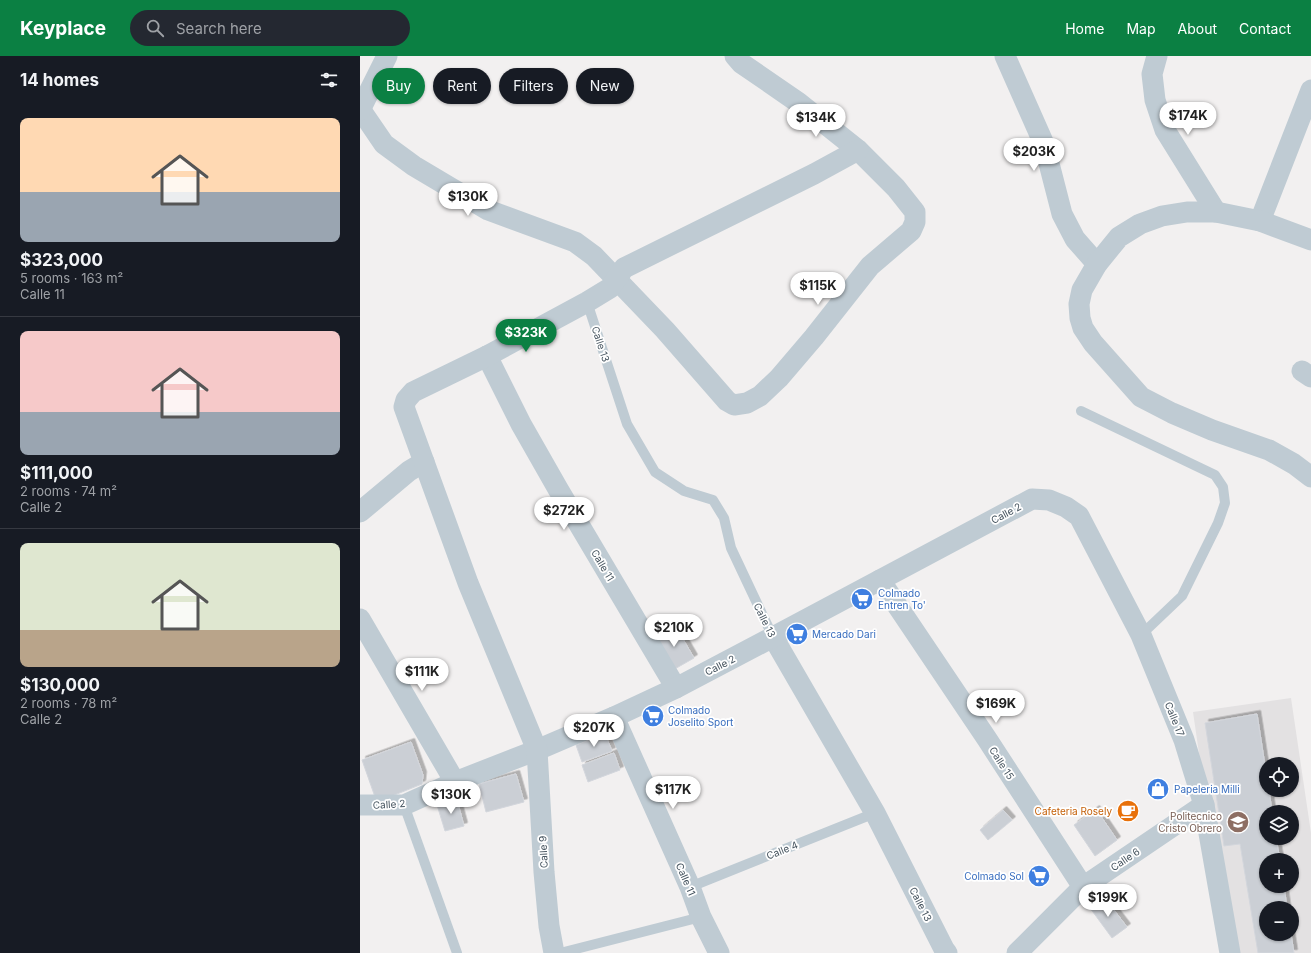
<!DOCTYPE html>
<html lang="en">
<head>
<meta charset="utf-8">
<style>
	:root { --surface:#171b24; --page:#242831; --text:#f1f3f6; --muted:#9ea1a6; --line:#363941; --accent:#0b8043 }
	body { margin:0; font-family:Inter,sans-serif; background:var(--page); color:var(--text); height:100vh; display:flex; flex-direction:column; font-size:15px; white-space:nowrap }
	* { box-sizing:border-box; margin:0 }
	p { font-size:13px; color:var(--muted) }
	.icon { flex:none; width:22px; height:22px; fill:none; stroke:currentColor; stroke-width:2; stroke-linecap:round; stroke-linejoin:round }
	.map { position:relative; flex:1; overflow:hidden }
	.details { display:flex; flex-direction:column; background:var(--surface); width:360px }
	.details>* { flex:none }
	.top-card { position:absolute; left:12px; top:12px; width:380px; height:36px; display:flex; gap:8px }
	.buttons { position:absolute; left:899px; top:701px; display:grid; gap:8px }
	.buttons a { display:grid; place-items:center; width:40px; height:40px; border-radius:50%; background:var(--surface); box-shadow:0 1px 3px #0004; font-size:20px }
	.price { position:absolute; translate:-50% -34px; padding:0 9px; border-radius:14px; background:#fff; color:#222; font-size:13px; line-height:26px; filter:drop-shadow(0 1px 2px #0008) }
	.price::after { content:''; position:absolute; left:50%; top:24px; width:12px; height:9px; margin-left:-6px; background:inherit; clip-path:polygon(0 0,100% 0,50% 100%) }
	.price.current { background:var(--accent); color:#fff }
	ul { padding:0; list-style:none }
	li { display:grid; align-content:center; gap:8px; height:212px; padding:0 20px }
	li+li { border-top:1px solid var(--line) }
	li span { display:grid; place-items:center; height:124px; border-radius:8px; color:#555 }
	li>.icon { margin-inline-start:auto }
	span .icon { width:72px; height:72px; fill:#fffc; stroke-width:1 }
	li b { font-size:17px }
	h2 { display:flex; justify-content:space-between; align-items:center; height:48px; padding:0 20px; font-size:17px }
	.pill { padding:0 14px; border-radius:18px; background:var(--surface); box-shadow:0 1px 3px #0004; font-size:14px; line-height:36px }
	.pill.current { background:var(--accent); color:#fff }
	header { display:flex; align-items:center; gap:24px; box-sizing:border-box; height:56px; padding:0 20px; background:var(--accent); color:#fff }
	header strong { font-size:19px }
	nav { display:flex; gap:22px; margin-inline-start:auto; font-size:14px }
	.search { width:280px; height:36px; background:var(--page); display:flex; align-items:center; gap:10px; box-sizing:border-box; padding:0 14px; border-radius:22px; color:var(--muted); font-size:15px }
	main { display:flex; flex:1; min-height:0 }
	.map>svg:first-child { display:block }
</style>
</head>
<body>
<header>
<strong>Keyplace</strong>
<div class="search"><svg class="icon" aria-label="search" viewBox="0 0 24 24"><circle cx="10" cy="10" r="6"/><path d="M15 15l6 6"/></svg>Search here</div>
<nav><a>Home</a><a>Map</a><a>About</a><a>Contact</a></nav>
</header>
<main>
<section class="details">
<h2>14 homes<svg class="icon" aria-label="filters" viewBox="0 0 24 24"><path d="M4 7h16M4 17h16"/><circle cx="9" cy="7" r="2"/><circle cx="15" cy="17" r="2"/></svg></h2>
<ul>
<li><span style="background:linear-gradient(#ffd9b3 60%,#9aa5b1 0)"><svg class="icon" aria-label="home" viewBox="0 0 24 24"><path d="M3 11l9-7 9 7M6 9v11h12V9"/></svg></span><div><b>$323,000</b><p>5 rooms · 163 m²</p><p>Calle 11</p></div></li>
<li><span style="background:linear-gradient(#f6c9c9 65%,#9aa5b1 0)"><svg class="icon" aria-label="home" viewBox="0 0 24 24"><path d="M3 11l9-7 9 7M6 9v11h12V9"/></svg></span><div><b>$111,000</b><p>2 rooms · 74 m²</p><p>Calle 2</p></div></li>
<li><span style="background:linear-gradient(#dfe7d0 70%,#b9a48a 0)"><svg class="icon" aria-label="home" viewBox="0 0 24 24"><path d="M3 11l9-7 9 7M6 9v11h12V9"/></svg></span><div><b>$130,000</b><p>2 rooms · 78 m²</p><p>Calle 2</p></div></li>
</ul>
</section>
<div class="map">
<svg width="951" height="897" viewBox="0 0 951 897">
	<defs>
		<filter id="shadow"><feDropShadow dx="3.5" dy="-3.5" stdDeviation="0" flood-color="#0004"/></filter>
	</defs>
	<rect width="100%" height="100%" fill="#f2f0f0"/>
	<path fill="#e3e1e2" fill-rule="evenodd" d="M931,642L951,777V897H868L833,656ZM906,708H932V734H906ZM906,756H932V782H906ZM906,804H932V830H906ZM906,852H932V878H906Z"/>
	<g fill="#cbcfd5" stroke="#d3d6dc" filter="url(#shadow)">
		<path d="M316,571L334,602L313,614L295,583Z"/>
		<path d="M897,658L906,716V734H909L912,756H906V782H916L920,804H906V830H924L927,852H906V878H931L934,897H898L880,788L864,790L845,667Z"/>
		<path d="M245,678L252,695L222,706L216,689Z"/>
		<path d="M51,686L63,719L62,728L22,744L15,741L2,704Z"/>
		<path d="M254,697L260,714L228,726L222,709Z"/>
		<path d="M156,718L164,746L126,756L119,728Z"/>
		<path d="M97,744L104,770L85,775L77,749Z"/>
		<path d="M736,753L757,784L735,800L714,769Z"/>
		<path d="M643,754L652,764L628,784L620,774Z"/>
		<path d="M744,841L767,871L752,882L730,852Z"/>
	</g>
	<g fill="none" stroke-linecap="round" stroke-linejoin="round">
		<g stroke="#bfcbd3" stroke-width="10">
			<path d="M227,246L267,368L295,416L324,435L353,444L364,462L371,492L413,581"/>
			<path d="M721,355L855,419L863,431L865,447L858,467L822,540L781,579"/>
			<path d="M44,749L97,897"/>
			<path d="M330,831L515,757"/>
			<path d="M200,897L341,861"/>
		</g>
		<g stroke="#bfcbd3" stroke-width="21">
			<path d="M645,0L684,88L702,158L715,183L737,208"/>
			<path d="M797,0L792,18L795,44L805,74L856,156"/>
			<path d="M0,53L24,88L54,110L128,154L215,186L234,200L305,274L367,345L374,349L387,347L400,340L419,322L454,281L510,210L551,175L555,166V156L536,132L498,94L439,47L381,7L375,0"/>
			<path d="M0,54L27,0"/>
			<path d="M900,165L951,34"/>
			<path d="M951,184L900,165L856,156H827L802,160L780,168L759,181L737,208L722,234L719,248L720,262L723,272L733,287L781,341L812,357L852,374L909,394L934,408L951,421"/>
			<path d="M127,300L161,368L198,433L316,632"/>
			<path d="M942,315L951,321"/>
			<path d="M0,456L49,415L64,406"/>
			<path d="M520,524L627,683L723,831"/>
			<path d="M0,563L95,726"/>
			<path d="M413,581L515,757L584,893L587,897"/>
			<path d="M254,661L330,831L341,861L359,897"/>
			<path d="M0,749H44L95,726L177,694L254,661L316,632L413,581L672,443L689,444L706,451L719,460L781,579L824,684L844,749L870,897"/>
			<path d="M194,897L189,870L184,816L177,694L108,527L44,351L46,344L53,336L127,300L227,246L250,232L264,212L454,118L498,94"/>
			<path d="M657,897L723,831L844,749"/>
		</g>
	</g>
	<defs>
		<g id="supermarket-disc" transform="scale(1.15)"><circle r="9.5" fill="#3f7fe0" stroke="#fff"/><path d="M-6-5.5h2.5l.6 2H6L4.5 2H-2.5L-4.4-4H-6ZM-1.5 3.2a1.3 1.3 0 1 0 .1 0ZM3 3.2a1.3 1.3 0 1 0 .1 0Z" fill="#fff"/></g>
		<g id="shop-disc" transform="scale(1.15)"><circle r="9.5" fill="#3f7fe0" stroke="#fff"/><path d="M-5-2.5h2.3a2.7 3.5 0 0 1 5.4 0H5L5.5 6h-11ZM-1.5-2.5h3a1.5 2.3 0 0 0-3 0Z" fill="#fff"/></g>
		<g id="cafe-disc" transform="scale(1.15)"><circle r="9.5" fill="#e8710a" stroke="#fff"/><path d="M-5.5-4.5H6V0H3Q3 3.5 0 3.5H-2.5Q-5.5 3.5-5.5 0ZM3-3.2v2h1.7v-2ZM-6 4.5H4V6H-6Z" fill="#fff"/></g>
		<g id="school-disc" transform="scale(1.15)"><circle r="9.5" fill="#8d6e63" stroke="#fff"/><path d="M0-5L7-2L0 1L-7-2ZM-4 1L0 2.5L4 1V4Q0 6-4 4Z" fill="#fff"/></g>
	</defs>
	<g fill-rule="evenodd">
		<use href="#supermarket-disc" x="502" y="543"/>
		<use href="#supermarket-disc" x="437" y="578"/>
		<use href="#supermarket-disc" x="293" y="660"/>
		<use href="#shop-disc" x="798" y="733"/>
		<use href="#cafe-disc" x="768" y="755"/>
		<use href="#school-disc" x="878" y="766"/>
		<use href="#supermarket-disc" x="679" y="820"/>
	</g>
	<g text-anchor="middle" stroke-width="3.5" stroke-linejoin="round" paint-order="stroke">
		<g font-size="10" fill="#46545f" stroke="#fff">
			<text transform="translate(241 288) rotate(72)" y="4">Calle 13</text>
			<text transform="translate(646 457) rotate(-28)" y="4">Calle 2</text>
			<text transform="translate(243 509) rotate(59)" y="4">Calle 11</text>
			<text transform="translate(405 564) rotate(64)" y="4">Calle 13</text>
			<text transform="translate(360 609) rotate(-27)" y="4">Calle 2</text>
			<text transform="translate(815 663) rotate(68)" y="4">Calle 17</text>
			<text transform="translate(642 707) rotate(57)" y="4">Calle 15</text>
			<text transform="translate(29 748) rotate(-4)" y="4">Calle 2</text>
			<text transform="translate(422 794) rotate(-22)" y="4">Calle 4</text>
			<text transform="translate(183 796) rotate(-93)" y="4">Calle 9</text>
			<text transform="translate(765 803) rotate(-34)" y="4">Calle 6</text>
			<text transform="translate(326 823) rotate(67)" y="4">Calle 11</text>
			<text transform="translate(561 848) rotate(63)" y="4">Calle 13</text>
		</g>
		<g font-size="10" fill="#366cbe" stroke="#fff" text-anchor="start">
			<text x="518" y="541">Colmado<tspan x="518" dy="12">Entren To'</tspan></text>
			<text x="452" y="582">Mercado Dari</text>
			<text x="308" y="658">Colmado<tspan x="308" dy="12">Joselito Sport</tspan></text>
			<text x="814" y="737">Papeleria Milli</text>
			<text x="664" y="824" text-anchor="end">Colmado Sol</text>
		</g>
		<g font-size="10" fill="#c56008" stroke="#fff" text-anchor="end">
			<text x="752" y="759">Cafeteria Rosely</text>
		</g>
		<g font-size="10" fill="#785e54" stroke="#fff" text-anchor="end">
			<text x="862" y="764">Politecnico<tspan x="862" dy="12">Cristo Obrero</tspan></text>
		</g>
	</g>
</svg>
<div class="buttons">
<a><svg class="icon" aria-label="locate" viewBox="0 0 24 24"><circle cx="12" cy="12" r="6"/><path d="M12 2v4M12 18v4M2 12h4M18 12h4"/></svg></a>
<a><svg class="icon" aria-label="layers" viewBox="0 0 24 24"><path d="M12 4l9 5-9 5-9-5zM3 14l9 5 9-5"/></svg></a>
<a>+</a>
<a>−</a>
</div>
<b class="price" style="left:828px;top:80px">$174K</b>
<b class="price" style="left:456px;top:82px">$134K</b>
<b class="price" style="left:674px;top:116px">$203K</b>
<b class="price" style="left:108px;top:161px">$130K</b>
<b class="price" style="left:458px;top:250px">$115K</b>
<b class="price current" style="left:166px;top:297px">$323K</b>
<b class="price" style="left:204px;top:475px">$272K</b>
<b class="price" style="left:314px;top:592px">$210K</b>
<b class="price" style="left:62px;top:636px">$111K</b>
<b class="price" style="left:636px;top:668px">$169K</b>
<b class="price" style="left:234px;top:692px">$207K</b>
<b class="price" style="left:313px;top:754px">$117K</b>
<b class="price" style="left:91px;top:759px">$130K</b>
<b class="price" style="left:748px;top:862px">$199K</b>
<div class="top-card">
<a class="pill current">Buy</a>
<a class="pill">Rent</a>
<a class="pill">Filters</a>
<a class="pill">New</a>
</div>
</div>
</main>
</body>
</html>
